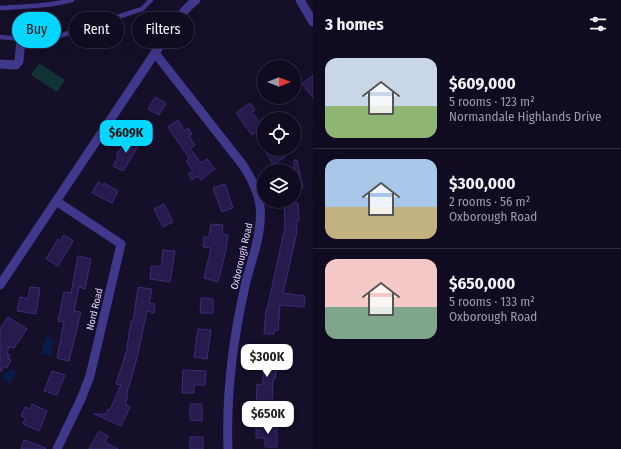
<!DOCTYPE html>
<html lang="en">
<head>
<meta charset="utf-8">
<style>
	:root { --surface:#100b20; --page:#1e192d; --text:#f1f3f6; --muted:#9c9ba5; --line:#302b3e; --accent:#04d6ff }
	body { margin:0; font-family:"Fira Sans Condensed",sans-serif; background:var(--page); color:var(--text); height:100vh; display:flex; flex-direction:column; font-size:15px; white-space:nowrap }
	* { box-sizing:border-box; margin:0 }
	p { font-size:13px; color:var(--muted) }
	.icon { flex:none; width:22px; height:22px; fill:none; stroke:currentColor; stroke-width:2; stroke-linecap:round; stroke-linejoin:round }
	.map { position:relative; flex:1; overflow:hidden }
	.side { display:flex; flex-direction:column; background:var(--surface); width:308px }
	.side>* { flex:none }
	.guide { position:absolute; left:12px; top:12px; width:241px; height:36px; display:flex; gap:8px }
	.needle { width:26px; rotate:90deg }
	.buttons { position:absolute; left:257px; top:60px; display:grid; gap:8px }
	.buttons a { display:grid; place-items:center; width:44px; height:44px; border-radius:50%; background:var(--surface); box-shadow:0 4px 16px #0002,0 0 0 1px var(--line); font-size:20px }
	.price { position:absolute; translate:-50% -34px; padding:0 9px; border-radius:8px; background:#fff; color:#222; font-size:13px; line-height:26px; filter:drop-shadow(0 1px 2px #0008) }
	.price::after { content:''; position:absolute; left:50%; top:24px; width:12px; height:9px; margin-left:-6px; background:inherit; clip-path:polygon(0 0,100% 0,50% 100%) }
	.price.selected { background:var(--accent); color:#111 }
	ul { padding:0; list-style:none }
	li { display:flex; align-items:center; gap:12px; height:100px; padding:0 12px }
	li+li { border-top:1px solid var(--line) }
	li span { display:grid; place-items:center; flex:none; width:112px; height:80px; border-radius:12px; color:#555 }
	li>.icon { margin-inline-start:auto }
	span .icon { width:48px; height:48px; fill:#fffc; stroke-width:1 }
	li b { font-size:17px }
	h2 { display:flex; justify-content:space-between; align-items:center; height:48px; padding:0 12px; font-size:17px }
	.chip { padding:0 14px; border-radius:18px; background:var(--surface); box-shadow:0 4px 16px #0002,0 0 0 1px var(--line); font-size:14px; line-height:36px }
	.chip.selected { background:var(--accent); color:#111 }
	main { display:flex; flex:1; min-height:0 }
	.map>svg:first-child { display:block }
</style>
</head>
<body>
<main>
<div class="map">
<svg width="313" height="449" viewBox="0 0 313 449">
	<rect width="100%" height="100%" fill="#150f2a"/>
	<path fill="#123334" d="M39,63L65,80L57,92L31,75Z"/>
	<g fill="#081c4a">
		<path d="M46,337L54,339L50,356L41,353Z"/>
		<path d="M12,369L15,371V374L10,383L2,377L3,375Z"/>
	</g>
	<g fill="#271a4c" stroke="#3f2b79">
		<path d="M313,75V98L302,84Z"/>
		<path d="M155,97L166,103L159,115L148,109Z"/>
		<path d="M250,103L255,110L252,112L263,128L252,135L236,113Z"/>
		<path d="M178,120L185,131L188,128L192,134L189,136L195,145L190,148L201,163L207,159L215,169L201,180L198,176L192,180L188,174L193,171L186,161L189,158L168,127Z"/>
		<path d="M127,138L139,145L123,171L113,166L118,157L116,156Z"/>
		<path d="M271,149H280L285,157L273,165L266,152Z"/>
		<path d="M294,160H297L303,188L294,190Z"/>
		<path d="M98,182L103,185L104,183L118,191L112,203L92,193Z"/>
		<path d="M225,184L233,208L222,212L213,188Z"/>
		<path d="M298,203L299,221H296L297,232L283,293L305,296L304,307L280,305L278,331L274,330V334H264L266,310H267L285,227L284,204Z"/>
		<path d="M164,204L173,222L163,227L154,209Z"/>
		<path d="M211,224L223,225L222,234L228,235L226,250L218,282L204,278L211,248L203,247L204,237H209Z"/>
		<path d="M64,235L73,241L58,266L46,259L58,239L60,241Z"/>
		<path d="M163,250L175,251L170,282L150,279L151,266L161,267Z"/>
		<path d="M78,256L91,259L85,289L79,287L74,311L81,312L69,361L57,358L64,322L58,321L64,292L71,293Z"/>
		<path d="M30,287L40,288L36,314L17,311L20,297L28,299Z"/>
		<path d="M138,287L152,289L149,303L155,304L154,313L147,311L137,358L126,396L128,397L125,404L130,407L121,426L94,414H106L108,409L110,410L121,385L116,384L128,346H127L131,321L133,322Z"/>
		<path d="M201,298L213,299V313H200Z"/>
		<path d="M8,317L27,329L14,348L9,347L7,354L10,355L8,359L11,360L7,368L3,366L2,371H0V329Z"/>
		<path d="M198,329L211,330L207,359L194,357Z"/>
		<path d="M261,347L279,350L275,379H273L272,405H267V410H256L257,384L262,385L265,361L259,360Z"/>
		<path d="M183,370L206,371L205,385H194V393H182Z"/>
		<path d="M52,371L65,375L57,395L44,391Z"/>
		<path d="M32,404L47,411L39,431L23,424L25,418L21,416L25,407L30,409Z"/>
		<path d="M190,404H202V421L190,420Z"/>
		<path d="M256,426H277V447H265V438H256Z"/>
		<path d="M99,431L108,436L105,442L118,449H89Z"/>
		<rect x="190" y="437" width="13" height="12"/>
		<path d="M24,440L46,448L45,449H21Z"/>
	</g>
	<g fill="none" stroke-linecap="round" stroke-linejoin="round">
		<g stroke="#40388b" stroke-width="4.5">
			<path d="M0,8C24,7 49,6 72,0"/>
			<path d="M0,37L44,41L142,9L151,0"/>
		</g>
		<g stroke="#40388b" stroke-width="9">
			<path d="M300,0L313,22"/>
			<path d="M155,53L242,164C251,177 258,190 260,206C263,233 251,260 245,286C233,339 226,395 228,449"/>
			<path d="M0,64L16,65L19,61L21,39"/>
			<path d="M56,201L121,244L90,376L81,399L57,449"/>
			<path d="M0,285L155,53C167,36 179,13 196,0"/>
		</g>
	</g>
	<g text-anchor="middle" stroke-width="3" stroke-linejoin="round" paint-order="stroke">
		<g font-size="10" fill="#dfd8ff" stroke="#150f2a">
			<text transform="translate(241 256) rotate(-77)" y="4">Oxborough Road</text>
			<text transform="translate(94 309) rotate(-77)" y="4">Nord Road</text>
		</g>
	</g>
</svg>
<div class="buttons">
<a><svg class="needle" viewBox="-14 -14 28 28"><path d="M0-13l5 13h-10z" fill="#e53935"/><path d="M0 13l5-13h-10z" fill="#9c9ba5"/></svg></a>
<a><svg class="icon" aria-label="locate" viewBox="0 0 24 24"><circle cx="12" cy="12" r="6"/><path d="M12 2v4M12 18v4M2 12h4M18 12h4"/></svg></a>
<a><svg class="icon" aria-label="layers" viewBox="0 0 24 24"><path d="M12 4l9 5-9 5-9-5zM3 14l9 5 9-5"/></svg></a>
</div>
<b class="price selected" style="left:126px;top:154px">$609K</b>
<b class="price" style="left:267px;top:378px">$300K</b>
<b class="price" style="left:268px;top:435px">$650K</b>
<div class="guide">
<a class="chip selected">Buy</a>
<a class="chip">Rent</a>
<a class="chip">Filters</a>
</div>
</div>
<section class="side">
<h2>3 homes<svg class="icon" aria-label="filters" viewBox="0 0 24 24"><path d="M4 7h16M4 17h16"/><circle cx="9" cy="7" r="2"/><circle cx="15" cy="17" r="2"/></svg></h2>
<ul>
<li><span style="background:linear-gradient(#c9d6e8 60%,#8fb573 0)"><svg class="icon" aria-label="home" viewBox="0 0 24 24"><path d="M3 11l9-7 9 7M6 9v11h12V9"/></svg></span><div><b>$609,000</b><p>5 rooms · 123 m²</p><p>Normandale Highlands Drive</p></div></li>
<li><span style="background:linear-gradient(#a9c7e8 60%,#c2b280 0)"><svg class="icon" aria-label="home" viewBox="0 0 24 24"><path d="M3 11l9-7 9 7M6 9v11h12V9"/></svg></span><div><b>$300,000</b><p>2 rooms · 56 m²</p><p>Oxborough Road</p></div></li>
<li><span style="background:linear-gradient(#f6c9c9 60%,#7fa58c 0)"><svg class="icon" aria-label="home" viewBox="0 0 24 24"><path d="M3 11l9-7 9 7M6 9v11h12V9"/></svg></span><div><b>$650,000</b><p>5 rooms · 133 m²</p><p>Oxborough Road</p></div></li>
</ul>
</section>
</main>
</body>
</html>
